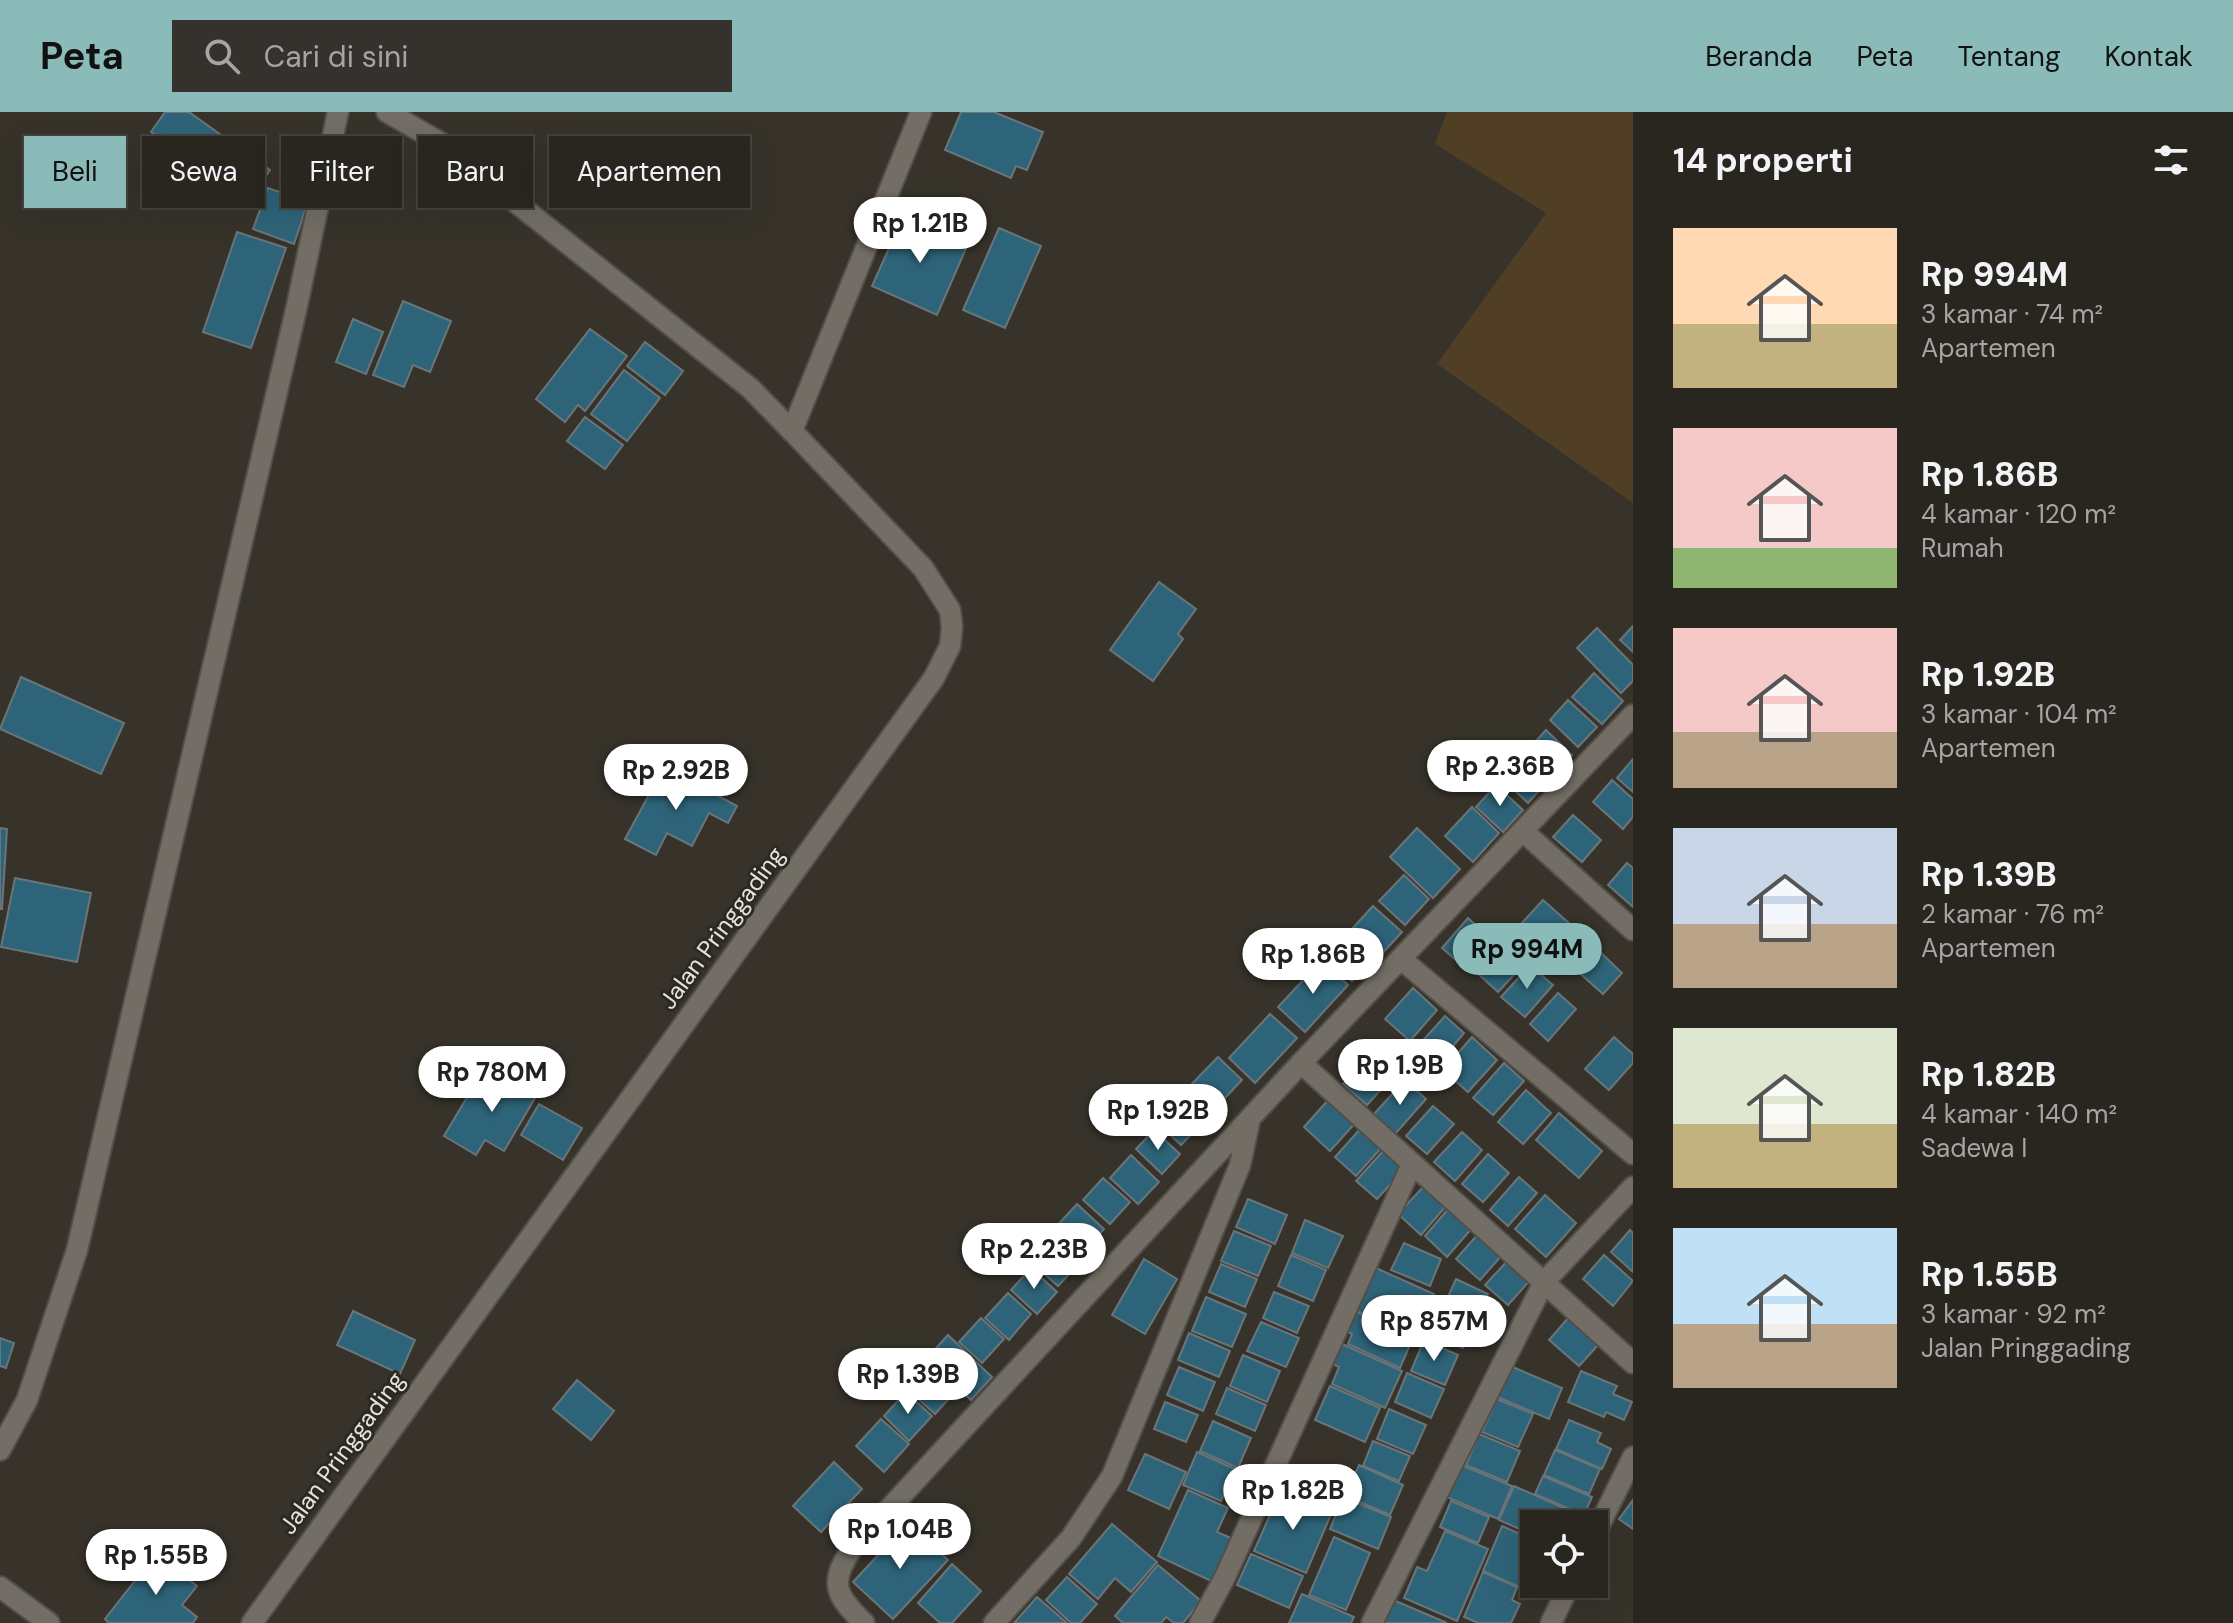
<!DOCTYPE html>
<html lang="id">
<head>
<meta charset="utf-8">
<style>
	:root { --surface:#292620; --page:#35322d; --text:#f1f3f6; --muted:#a5a5a5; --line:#45433e; --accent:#8bbbb9 }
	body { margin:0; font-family:"DM Sans",sans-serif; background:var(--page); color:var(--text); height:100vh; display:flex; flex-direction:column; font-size:30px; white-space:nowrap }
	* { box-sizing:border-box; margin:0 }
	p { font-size:26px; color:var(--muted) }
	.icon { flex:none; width:44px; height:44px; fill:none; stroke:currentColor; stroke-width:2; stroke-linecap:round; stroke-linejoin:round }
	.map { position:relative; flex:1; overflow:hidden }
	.sheet { display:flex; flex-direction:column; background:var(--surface); width:600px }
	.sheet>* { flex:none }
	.guide { position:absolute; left:24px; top:24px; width:760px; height:72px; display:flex; gap:16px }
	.controls { position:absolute; left:1520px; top:1398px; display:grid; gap:16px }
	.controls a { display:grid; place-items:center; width:88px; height:88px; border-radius:0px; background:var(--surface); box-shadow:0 8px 32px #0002,0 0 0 2px var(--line); font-size:40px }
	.price { position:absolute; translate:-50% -68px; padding:0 18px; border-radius:28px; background:#fff; color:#222; font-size:26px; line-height:52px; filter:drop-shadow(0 2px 4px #0008) }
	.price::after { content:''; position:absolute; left:50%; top:48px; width:24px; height:18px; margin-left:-12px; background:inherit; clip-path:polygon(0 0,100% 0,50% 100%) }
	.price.active { background:var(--accent); color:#111 }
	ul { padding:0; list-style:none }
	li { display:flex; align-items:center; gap:24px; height:200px; padding:0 40px }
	li span { display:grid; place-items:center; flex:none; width:224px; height:160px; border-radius:0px; color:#555 }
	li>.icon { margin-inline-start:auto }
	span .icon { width:96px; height:96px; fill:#fffc; stroke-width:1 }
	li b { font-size:34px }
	h2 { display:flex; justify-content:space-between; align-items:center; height:96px; padding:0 40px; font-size:34px }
	.chip { padding:0 28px; border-radius:0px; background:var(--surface); box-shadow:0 8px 32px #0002,0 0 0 2px var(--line); font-size:28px; line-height:72px }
	.chip.active { background:var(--accent); color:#111 }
	header { display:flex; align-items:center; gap:48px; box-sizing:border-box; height:112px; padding:0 40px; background:var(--accent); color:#111 }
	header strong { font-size:38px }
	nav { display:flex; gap:44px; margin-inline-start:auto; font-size:28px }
	.search { width:560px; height:72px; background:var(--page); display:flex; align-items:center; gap:20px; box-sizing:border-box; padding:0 28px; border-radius:0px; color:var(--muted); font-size:30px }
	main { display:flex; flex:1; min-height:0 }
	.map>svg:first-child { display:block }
</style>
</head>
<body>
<header>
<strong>Peta</strong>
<div class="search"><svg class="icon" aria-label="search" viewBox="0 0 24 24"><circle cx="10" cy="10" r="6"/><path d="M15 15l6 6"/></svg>Cari di sini</div>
<nav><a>Beranda</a><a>Peta</a><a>Tentang</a><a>Kontak</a></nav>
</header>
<main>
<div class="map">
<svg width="1633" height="1511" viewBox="0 0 1633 1511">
	<rect width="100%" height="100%" fill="#37332b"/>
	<path fill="#503f24" d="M1447,0H1633V391L1437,252L1546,101L1435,32Z"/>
	<g fill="#2e6479" stroke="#6a7579" stroke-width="2">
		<path d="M165,0H189L270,58L248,89L151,20Z"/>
		<path d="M961,0H994L1043,20L1027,58L1016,54L1011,66L945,38Z"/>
		<path d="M268,76L308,90L294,132L253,117Z"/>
		<path d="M904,103L968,132L937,203L872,174Z"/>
		<path d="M999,116L1041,134L1005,216L963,198Z"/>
		<path d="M237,120L286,136L251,236L203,220Z"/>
		<path d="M403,189L451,209L430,260L413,253L404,275L373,263Z"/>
		<path d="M353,207L383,220L366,262L336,250Z"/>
		<path d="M590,217L627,244L585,299L578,293L565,310L536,287Z"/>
		<path d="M645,230L683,259L665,283L627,254Z"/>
		<path d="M624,258L660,286L627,329L591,302Z"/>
		<path d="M585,305L623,333L605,357L567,329Z"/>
		<path d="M1159,470L1196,497L1178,522L1183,527L1153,569L1110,538Z"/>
		<path d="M1633,514V540L1620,528Z"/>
		<path d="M1597,516L1633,553V569L1621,581L1577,536Z"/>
		<path d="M1594,561L1623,589L1602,612L1572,585Z"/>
		<path d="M21,565L124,611L101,662L0,617Z"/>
		<path d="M1568,588L1597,615L1578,635L1550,608Z"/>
		<path d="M1546,618L1572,643L1551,666L1525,641Z"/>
		<path d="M1518,645L1546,671L1528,691L1500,665Z"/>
		<path d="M1633,647V680L1617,666Z"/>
		<path d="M664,655L737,694L728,711L709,701L692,734L667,721L656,743L625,727Z"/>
		<path d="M1612,668L1633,687V705L1623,717L1593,690Z"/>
		<path d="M1496,673L1523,698L1503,720L1476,695Z"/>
		<path d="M1472,695L1499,721L1473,750L1445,724Z"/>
		<path d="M1573,703L1601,728L1582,750L1553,725Z"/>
		<path d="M0,716L7,717L2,797H0Z"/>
		<path d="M1417,716L1460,757L1433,786L1390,745Z"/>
		<path d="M1627,751L1633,756V795L1608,773Z"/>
		<path d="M1404,763L1429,787L1405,813L1379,789Z"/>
		<path d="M15,766L91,781L77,850L1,835Z"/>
		<path d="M1543,788L1570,812L1548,837L1520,813Z"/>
		<path d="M1373,794L1402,820L1379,845L1351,818Z"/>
		<path d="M1468,806L1492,828L1466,857L1442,836Z"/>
		<path d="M1350,824L1374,846L1352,869L1328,847Z"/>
		<path d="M1501,832L1524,852L1498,880L1476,860Z"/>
		<path d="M1595,835L1622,861L1603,882L1575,857Z"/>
		<path d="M1322,848L1348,873L1305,920L1278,895Z"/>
		<path d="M1530,853L1553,873L1525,905L1501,885Z"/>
		<path d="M1413,876L1437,898L1410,929L1385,907Z"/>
		<path d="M1558,881L1576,897L1548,929L1530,912Z"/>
		<path d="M1270,902L1297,926L1255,971L1229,946Z"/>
		<path d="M1445,904L1464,921L1437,953L1417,935Z"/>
		<path d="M1472,925L1497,948L1468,980L1443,958Z"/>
		<path d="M1614,925L1633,942V951L1609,978L1585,957Z"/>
		<path d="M1371,941L1395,962L1367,993L1343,972Z"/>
		<path d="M1218,945L1242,968L1206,1006L1182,982Z"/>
		<path d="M1504,951L1524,969L1493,1003L1473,986Z"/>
		<path d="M508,961L539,979L504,1039L485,1028L476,1043L444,1024L478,967L497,979Z"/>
		<path d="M1405,968L1426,987L1395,1022L1374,1002Z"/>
		<path d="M1526,978L1551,1001L1523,1032L1498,1010Z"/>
		<path d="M1330,986L1357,1009L1330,1039L1304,1015Z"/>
		<path d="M539,992L582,1016L563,1048L521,1023Z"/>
		<path d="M1180,992L1201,1012L1181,1033L1160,1013Z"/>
		<path d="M1433,994L1454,1012L1427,1042L1406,1024Z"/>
		<path d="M1559,1001L1602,1039L1579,1066L1536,1028Z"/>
		<path d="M1362,1015L1383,1034L1356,1064L1335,1045Z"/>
		<path d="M1154,1018L1180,1042L1162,1062L1136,1037Z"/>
		<path d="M1462,1020L1482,1038L1455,1069L1434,1050Z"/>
		<path d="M1384,1038L1405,1056L1377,1087L1356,1069Z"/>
		<path d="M1488,1042L1509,1061L1483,1090L1462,1072Z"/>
		<path d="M1131,1043L1159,1070L1138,1092L1110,1066Z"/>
		<path d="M1519,1065L1537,1081L1508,1114L1490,1098Z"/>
		<path d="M1103,1066L1130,1090L1110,1112L1083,1088Z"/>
		<path d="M1425,1073L1447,1093L1421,1123L1398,1102Z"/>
		<path d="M1545,1083L1576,1111L1546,1145L1515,1117Z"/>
		<path d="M1248,1087L1287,1103L1275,1132L1236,1115Z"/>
		<path d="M1077,1092L1104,1117L1081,1142L1054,1117Z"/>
		<path d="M1449,1096L1472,1116L1447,1145L1425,1124Z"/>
		<path d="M1305,1108L1343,1124L1328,1156L1292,1141Z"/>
		<path d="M1630,1118L1633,1121V1160L1611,1140Z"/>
		<path d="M1234,1119L1271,1134L1258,1164L1221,1149Z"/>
		<path d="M1479,1121L1503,1142L1480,1168L1456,1147Z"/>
		<path d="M1050,1131L1076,1155L1058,1174L1032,1151Z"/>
		<path d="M1404,1131L1441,1147L1430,1174L1391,1158Z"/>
		<path d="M1291,1143L1326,1158L1313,1189L1278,1174Z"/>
		<path d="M1604,1143L1633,1169L1613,1194L1583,1167Z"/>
		<path d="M1510,1146L1532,1166L1508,1193L1485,1173Z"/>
		<path d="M1144,1147L1177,1167L1145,1222L1112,1203Z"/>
		<path d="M1221,1152L1257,1167L1245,1195L1209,1180Z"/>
		<path d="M1031,1156L1057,1180L1037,1202L1011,1178Z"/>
		<path d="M1376,1156L1434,1182L1416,1225L1357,1199Z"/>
		<path d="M1456,1167L1488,1182L1463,1236L1431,1222Z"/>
		<path d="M1274,1180L1309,1194L1297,1221L1263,1206Z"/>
		<path d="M1008,1181L1031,1202L1009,1228L985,1206Z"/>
		<path d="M1206,1185L1246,1202L1232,1235L1192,1219Z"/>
		<path d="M1350,1197L1413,1226L1400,1256L1348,1232L1352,1222L1341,1217Z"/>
		<path d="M353,1199L415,1228L400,1262L337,1233Z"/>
		<path d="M1569,1205L1599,1232L1579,1254L1549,1228Z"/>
		<path d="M981,1206L1004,1227L982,1251L959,1230Z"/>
		<path d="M1261,1210L1299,1226L1286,1255L1247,1239Z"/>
		<path d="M1189,1221L1230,1239L1219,1265L1178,1248Z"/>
		<path d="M948,1223L992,1265L971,1288L927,1246Z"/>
		<path d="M0,1226L14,1231L6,1256L0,1254Z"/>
		<path d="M1424,1228L1458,1243L1445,1273L1411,1259Z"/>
		<path d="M1340,1231L1402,1259L1385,1296L1332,1272L1339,1255L1331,1251Z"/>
		<path d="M1243,1243L1280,1259L1267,1290L1230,1274Z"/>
		<path d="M927,1251L956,1279L935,1302L905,1275Z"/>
		<path d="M1508,1253L1562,1276L1549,1307L1495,1284Z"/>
		<path d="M1179,1255L1215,1270L1203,1299L1167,1283Z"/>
		<path d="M1581,1259L1617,1274L1613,1282L1632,1290L1624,1308L1606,1300L1604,1305L1568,1290Z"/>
		<path d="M1407,1261L1444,1277L1431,1306L1395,1290Z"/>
		<path d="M577,1268L614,1299L591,1328L553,1297Z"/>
		<path d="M1330,1274L1380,1296L1365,1330L1315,1308Z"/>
		<path d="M1227,1276L1266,1293L1255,1319L1216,1302Z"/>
		<path d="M906,1280L932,1304L909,1329L884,1304Z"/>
		<path d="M1497,1287L1533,1302L1518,1335L1482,1320Z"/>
		<path d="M1165,1290L1198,1303L1186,1330L1154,1317Z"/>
		<path d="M1389,1297L1426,1313L1413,1342L1377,1327Z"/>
		<path d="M881,1307L909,1332L884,1360L856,1334Z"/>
		<path d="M1569,1308L1601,1321L1597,1330L1611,1337L1602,1357L1556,1337Z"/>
		<path d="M1213,1309L1251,1326L1238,1356L1200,1339Z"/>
		<path d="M1479,1322L1520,1339L1507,1370L1466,1353Z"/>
		<path d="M1373,1329L1410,1344L1399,1369L1363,1354Z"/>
		<path d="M1555,1338L1600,1357L1589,1382L1544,1363Z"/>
		<path d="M1197,1340L1235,1357L1221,1389L1183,1373Z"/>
		<path d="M1145,1342L1186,1360L1169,1397L1128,1378Z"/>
		<path d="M834,1350L862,1377L821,1420L793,1394Z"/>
		<path d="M1359,1353L1403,1373L1390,1403L1346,1384Z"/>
		<path d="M1461,1353L1512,1374L1498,1407L1447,1385Z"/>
		<path d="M1543,1364L1592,1385L1584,1403L1535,1382Z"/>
		<path d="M1514,1374L1566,1397L1560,1412L1531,1402L1524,1419L1499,1408Z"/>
		<path d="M1188,1378L1228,1396L1217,1420L1231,1426L1211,1469L1158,1444Z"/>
		<path d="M1281,1378L1332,1400L1306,1461L1254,1439Z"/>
		<path d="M1343,1385L1391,1405L1378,1437L1330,1417Z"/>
		<path d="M1633,1388V1417L1619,1407Z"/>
		<path d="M1451,1389L1489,1405L1478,1431L1440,1415Z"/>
		<path d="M1531,1404L1549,1412H1534V1427L1523,1422Z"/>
		<path d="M908,1411L948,1448L893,1507L853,1470Z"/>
		<path d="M1112,1412L1157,1450L1131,1480L1115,1466L1098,1487L1069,1462Z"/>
		<path d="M1502,1414L1534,1428V1472H1553L1547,1487L1483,1459Z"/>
		<path d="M1445,1419L1488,1437L1457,1509L1404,1486L1417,1455L1427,1459Z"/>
		<path d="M1334,1425L1370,1441L1346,1498L1309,1483Z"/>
		<path d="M156,1442L197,1474L182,1493L197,1505L193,1511H109L105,1507Z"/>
		<path d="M1251,1442L1303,1464L1289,1496L1237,1473Z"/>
		<path d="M952,1452L981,1479L952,1511H940L918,1491Z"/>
		<path d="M1158,1453L1201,1489L1183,1511H1174L1166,1505L1161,1511H1123L1115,1504Z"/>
		<path d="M1483,1460L1517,1475L1512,1488L1520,1492L1511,1511H1478L1464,1505Z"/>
		<path d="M1067,1465L1097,1492L1080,1511H1071L1046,1488Z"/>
		<path d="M1302,1482L1354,1505L1351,1511H1289Z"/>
		<path d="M1037,1485L1067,1511H1014Z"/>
		<path d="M1391,1487L1447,1511H1382Z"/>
	</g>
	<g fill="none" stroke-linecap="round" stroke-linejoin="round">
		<g stroke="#534e48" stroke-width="24">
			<g id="minor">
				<path d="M387,0L441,31L750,276L792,319"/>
				<path d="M1633,603L1301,951L1633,1251"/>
				<path d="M1524,720L1633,818"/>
				<path d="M1401,847L1633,1042"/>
				<path d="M0,1338L27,1288L77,1138L296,198L338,0"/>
				<path d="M1594,1424L1633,1345"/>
				<path d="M252,1511L934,566L950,534L952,515L950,498L923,456L792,319L921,0"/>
				<path d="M864,1511C837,1485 828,1472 851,1438L1301,951"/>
				<path d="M994,1511L1071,1426L1112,1364L1240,1053L1249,1011"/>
				<path d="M1200,1511L1225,1465L1412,1052"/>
				<path d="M1372,1511L1544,1170L1633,1075"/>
				<path d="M1551,1511L1570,1472"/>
			</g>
		</g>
		<g stroke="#534e48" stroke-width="24">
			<path id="tertiary" d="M0,1475L49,1511"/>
		</g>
		<use href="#minor" stroke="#736e65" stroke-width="20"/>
		<use href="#tertiary" stroke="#736e65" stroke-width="20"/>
	</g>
	<g text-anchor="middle" stroke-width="6" stroke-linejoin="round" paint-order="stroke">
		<g font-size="24" fill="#e6e3de" stroke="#2d2921">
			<text transform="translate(722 816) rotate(-54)" y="8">Jalan Pringgading</text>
			<text transform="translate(342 1341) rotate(-54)" y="8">Jalan Pringgading</text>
		</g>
	</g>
</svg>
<div class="controls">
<a><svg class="icon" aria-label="locate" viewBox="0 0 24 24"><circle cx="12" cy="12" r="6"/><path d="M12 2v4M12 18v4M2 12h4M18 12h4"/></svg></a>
</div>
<b class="price" style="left:920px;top:153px">Rp 1.21B</b>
<b class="price" style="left:1500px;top:696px">Rp 2.36B</b>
<b class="price" style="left:676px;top:700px">Rp 2.92B</b>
<b class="price active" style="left:1527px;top:879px">Rp 994M</b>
<b class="price" style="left:1313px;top:884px">Rp 1.86B</b>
<b class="price" style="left:1400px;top:995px">Rp 1.9B</b>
<b class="price" style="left:492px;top:1002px">Rp 780M</b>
<b class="price" style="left:1158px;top:1040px">Rp 1.92B</b>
<b class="price" style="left:1034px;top:1179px">Rp 2.23B</b>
<b class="price" style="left:1434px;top:1251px">Rp 857M</b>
<b class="price" style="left:908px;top:1304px">Rp 1.39B</b>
<b class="price" style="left:1293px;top:1420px">Rp 1.82B</b>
<b class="price" style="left:900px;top:1459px">Rp 1.04B</b>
<b class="price" style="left:156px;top:1485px">Rp 1.55B</b>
<div class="guide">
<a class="chip active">Beli</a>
<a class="chip">Sewa</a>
<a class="chip">Filter</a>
<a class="chip">Baru</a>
<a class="chip">Apartemen</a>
</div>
</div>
<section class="sheet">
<h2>14 properti<svg class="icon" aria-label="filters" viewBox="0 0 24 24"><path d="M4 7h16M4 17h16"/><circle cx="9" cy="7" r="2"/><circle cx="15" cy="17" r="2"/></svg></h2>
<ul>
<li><span style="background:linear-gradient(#ffd9b3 60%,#c2b280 0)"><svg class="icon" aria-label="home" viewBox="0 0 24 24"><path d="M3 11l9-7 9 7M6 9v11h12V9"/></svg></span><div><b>Rp 994M</b><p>3 kamar · 74 m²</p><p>Apartemen</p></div></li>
<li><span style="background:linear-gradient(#f6c9c9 75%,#8fb573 0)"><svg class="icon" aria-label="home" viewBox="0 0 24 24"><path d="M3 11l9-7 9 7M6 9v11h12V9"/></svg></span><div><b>Rp 1.86B</b><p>4 kamar · 120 m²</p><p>Rumah</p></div></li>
<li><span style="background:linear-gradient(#f6c9c9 65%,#b9a48a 0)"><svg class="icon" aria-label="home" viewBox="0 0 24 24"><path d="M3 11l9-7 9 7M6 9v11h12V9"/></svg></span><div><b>Rp 1.92B</b><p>3 kamar · 104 m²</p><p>Apartemen</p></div></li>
<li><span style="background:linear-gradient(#c9d6e8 60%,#b9a48a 0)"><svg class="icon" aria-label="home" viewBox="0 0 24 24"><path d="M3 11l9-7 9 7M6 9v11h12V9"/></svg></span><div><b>Rp 1.39B</b><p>2 kamar · 76 m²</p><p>Apartemen</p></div></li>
<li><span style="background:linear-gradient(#dfe7d0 60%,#c2b280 0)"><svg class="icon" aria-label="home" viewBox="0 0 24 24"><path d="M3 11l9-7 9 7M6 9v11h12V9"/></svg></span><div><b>Rp 1.82B</b><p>4 kamar · 140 m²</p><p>Sadewa I</p></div></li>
<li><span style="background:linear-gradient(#bfe0f5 60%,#b9a48a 0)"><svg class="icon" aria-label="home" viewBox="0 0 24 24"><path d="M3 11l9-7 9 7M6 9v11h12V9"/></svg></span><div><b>Rp 1.55B</b><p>3 kamar · 92 m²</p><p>Jalan Pringgading</p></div></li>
</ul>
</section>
</main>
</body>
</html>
